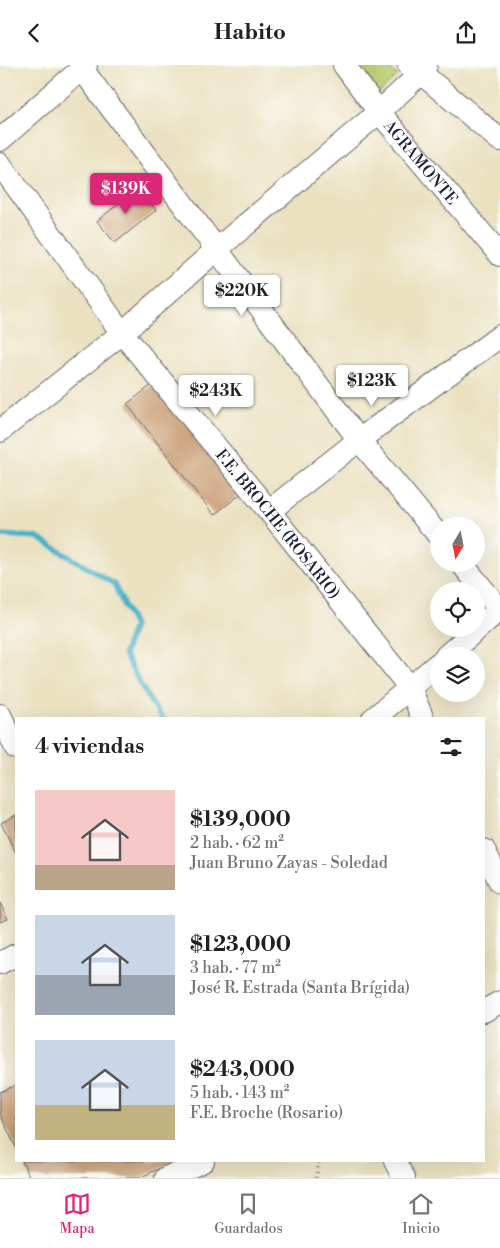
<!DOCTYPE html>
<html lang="es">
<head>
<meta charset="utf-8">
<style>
	:root { --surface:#fff; --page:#f2f2f2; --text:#202124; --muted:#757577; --line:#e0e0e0; --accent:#db2777 }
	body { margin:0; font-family:"Libre Bodoni",serif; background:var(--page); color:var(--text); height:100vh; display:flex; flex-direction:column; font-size:19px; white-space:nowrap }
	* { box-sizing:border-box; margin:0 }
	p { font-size:16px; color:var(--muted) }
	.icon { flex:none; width:28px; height:28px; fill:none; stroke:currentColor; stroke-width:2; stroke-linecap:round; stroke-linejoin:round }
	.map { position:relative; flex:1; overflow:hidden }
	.sheet { position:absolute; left:15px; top:652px; width:470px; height:445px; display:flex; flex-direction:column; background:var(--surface); border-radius:0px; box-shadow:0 5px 20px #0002 }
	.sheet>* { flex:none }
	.needle { width:32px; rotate:190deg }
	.tools { position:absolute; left:430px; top:452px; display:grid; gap:10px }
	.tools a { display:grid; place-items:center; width:55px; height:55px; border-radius:50%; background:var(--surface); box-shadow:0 5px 20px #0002; font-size:25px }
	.price { position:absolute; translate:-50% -42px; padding:0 11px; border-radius:5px; background:#fff; color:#222; font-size:16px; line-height:32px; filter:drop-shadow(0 1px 2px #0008) }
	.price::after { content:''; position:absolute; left:50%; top:30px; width:15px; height:11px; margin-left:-8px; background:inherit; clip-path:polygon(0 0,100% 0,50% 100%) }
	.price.active { background:var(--accent); color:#fff }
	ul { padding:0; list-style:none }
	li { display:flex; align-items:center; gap:15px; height:125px; padding:0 20px }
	li span { display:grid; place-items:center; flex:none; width:140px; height:100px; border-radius:0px; color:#555 }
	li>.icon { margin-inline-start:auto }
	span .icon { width:60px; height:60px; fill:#fffc; stroke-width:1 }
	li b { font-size:21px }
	h2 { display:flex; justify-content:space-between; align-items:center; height:60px; padding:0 20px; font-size:21px }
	header { display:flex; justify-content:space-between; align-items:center; height:65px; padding:0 20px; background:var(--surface); font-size:22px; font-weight:700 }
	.tab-bar { display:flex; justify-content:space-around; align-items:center; height:70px; border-top:1px solid var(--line); background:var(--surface); font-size:14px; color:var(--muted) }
	.tab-bar a { display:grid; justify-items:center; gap:2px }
	.tab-bar .active { color:var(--accent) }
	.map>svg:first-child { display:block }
</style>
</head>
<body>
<header><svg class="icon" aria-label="back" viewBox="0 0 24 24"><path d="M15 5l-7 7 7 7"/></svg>Habito<svg class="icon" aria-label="share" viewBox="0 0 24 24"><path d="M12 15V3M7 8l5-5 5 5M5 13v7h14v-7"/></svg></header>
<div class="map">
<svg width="500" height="1113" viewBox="0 0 500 1113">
	<rect width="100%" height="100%" fill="#fdfcf7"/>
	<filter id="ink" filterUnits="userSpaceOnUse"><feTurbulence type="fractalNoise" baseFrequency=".02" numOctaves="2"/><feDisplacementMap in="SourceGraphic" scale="10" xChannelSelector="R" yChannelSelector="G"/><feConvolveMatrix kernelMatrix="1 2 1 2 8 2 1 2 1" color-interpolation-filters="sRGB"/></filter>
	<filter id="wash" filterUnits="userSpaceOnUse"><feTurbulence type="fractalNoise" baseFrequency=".0096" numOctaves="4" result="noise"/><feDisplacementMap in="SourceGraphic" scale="20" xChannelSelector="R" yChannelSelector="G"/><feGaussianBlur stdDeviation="1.12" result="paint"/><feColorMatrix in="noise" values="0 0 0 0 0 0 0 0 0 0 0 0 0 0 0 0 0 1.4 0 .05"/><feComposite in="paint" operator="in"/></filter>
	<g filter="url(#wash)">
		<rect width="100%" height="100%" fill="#eae1c0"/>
		<path fill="#b9cc6f" stroke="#6e7755" d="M361,0H383L398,10L379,28Z"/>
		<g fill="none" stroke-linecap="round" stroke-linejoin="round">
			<path stroke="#4ab1c9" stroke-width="5.5" d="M0,470L37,472L114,519L134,561L124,589L150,636L163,654"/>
		</g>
		<g id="blocks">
			<g fill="#c89c72">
				<path d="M138,123L156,145L115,178L97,156Z"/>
				<path d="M157,316L243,427L214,450L127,339Z"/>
				<path d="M16,750V788L1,758Z"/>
				<path d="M0,838L8,854L0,857Z"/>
				<path d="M16,1020V1083L0,1049V1027Z"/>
				<path d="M22,1096H175L139,1113H30Z"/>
			</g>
		</g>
	</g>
	<g filter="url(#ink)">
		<use href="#blocks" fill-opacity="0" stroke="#68656a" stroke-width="1"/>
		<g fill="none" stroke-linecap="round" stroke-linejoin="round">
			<g stroke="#68656a" stroke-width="24">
				<g id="minor">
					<path id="s1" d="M344,0L379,47L500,190"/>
					<path d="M409,0L421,8L500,75"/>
					<path d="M82,4L359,375L439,471"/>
					<path d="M0,75L86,0"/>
					<path id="s2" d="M0,99L122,268L269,446L410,623L423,654"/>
					<path d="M0,366L122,268L216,185L379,47L421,8L426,0"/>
					<path d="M269,446L359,375L500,271"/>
					<path d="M462,499L500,545"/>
					<path d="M446,591L500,544"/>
					<path d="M0,650L16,683"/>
					<path d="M373,654L439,598"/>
					<path d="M484,785L500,817"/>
					<path d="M0,898L16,890"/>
					<path d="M484,946L500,937"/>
					<path d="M395,1096L404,1113"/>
					<path d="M166,1113L203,1096"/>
				</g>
			</g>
			<path stroke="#68656a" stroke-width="3" stroke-dasharray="1 4" stroke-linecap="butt" d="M316,1113L319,1096"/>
			<use href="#minor" stroke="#fff" stroke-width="22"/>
		</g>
	</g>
	<g text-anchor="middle" stroke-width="4" stroke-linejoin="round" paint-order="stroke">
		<g font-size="16" fill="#22223b" stroke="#fdfcf7">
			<text dy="6" stroke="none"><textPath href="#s1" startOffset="124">AGRAMONTE</textPath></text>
			<text dy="6" stroke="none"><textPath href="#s2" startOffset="455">F.E. BROCHE (ROSARIO)</textPath></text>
		</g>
	</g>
</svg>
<div class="tools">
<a><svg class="needle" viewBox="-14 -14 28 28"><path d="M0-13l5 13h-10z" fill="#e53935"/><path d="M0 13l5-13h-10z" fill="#757577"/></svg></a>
<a><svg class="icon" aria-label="locate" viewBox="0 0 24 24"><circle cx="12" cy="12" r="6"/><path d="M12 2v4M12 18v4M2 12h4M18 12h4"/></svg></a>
<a><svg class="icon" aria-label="layers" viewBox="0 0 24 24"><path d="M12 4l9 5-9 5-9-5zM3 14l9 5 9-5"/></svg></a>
</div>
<b class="price active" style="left:126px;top:150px">$139K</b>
<b class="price" style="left:242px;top:252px">$220K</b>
<b class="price" style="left:372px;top:342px">$123K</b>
<b class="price" style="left:216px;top:352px">$243K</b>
<section class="sheet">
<h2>4 viviendas<svg class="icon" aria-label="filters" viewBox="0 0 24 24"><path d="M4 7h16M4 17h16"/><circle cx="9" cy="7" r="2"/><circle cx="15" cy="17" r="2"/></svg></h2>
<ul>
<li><span style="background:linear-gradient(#f6c9c9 75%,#b9a48a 0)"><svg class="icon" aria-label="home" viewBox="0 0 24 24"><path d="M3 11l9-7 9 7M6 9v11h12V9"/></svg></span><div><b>$139,000</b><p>2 hab. · 62 m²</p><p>Juan Bruno Zayas - Soledad</p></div></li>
<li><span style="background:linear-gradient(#c9d6e8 60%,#9aa5b1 0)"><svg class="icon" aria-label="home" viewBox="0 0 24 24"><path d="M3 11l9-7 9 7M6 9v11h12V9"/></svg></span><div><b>$123,000</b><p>3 hab. · 77 m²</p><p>José R. Estrada (Santa Brígida)</p></div></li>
<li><span style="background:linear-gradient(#c9d6e8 65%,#c2b280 0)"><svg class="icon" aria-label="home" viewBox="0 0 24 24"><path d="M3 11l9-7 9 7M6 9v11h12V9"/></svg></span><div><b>$243,000</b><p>5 hab. · 143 m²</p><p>F.E. Broche (Rosario)</p></div></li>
</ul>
</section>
</div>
<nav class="tab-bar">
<a class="active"><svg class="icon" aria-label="map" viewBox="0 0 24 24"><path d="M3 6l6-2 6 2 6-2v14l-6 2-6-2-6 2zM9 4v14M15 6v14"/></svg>Mapa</a>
<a><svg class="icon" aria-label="saved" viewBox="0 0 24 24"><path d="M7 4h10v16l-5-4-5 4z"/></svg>Guardados</a>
<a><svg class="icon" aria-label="home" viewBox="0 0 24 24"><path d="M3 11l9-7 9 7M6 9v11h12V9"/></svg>Inicio</a>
</nav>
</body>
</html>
